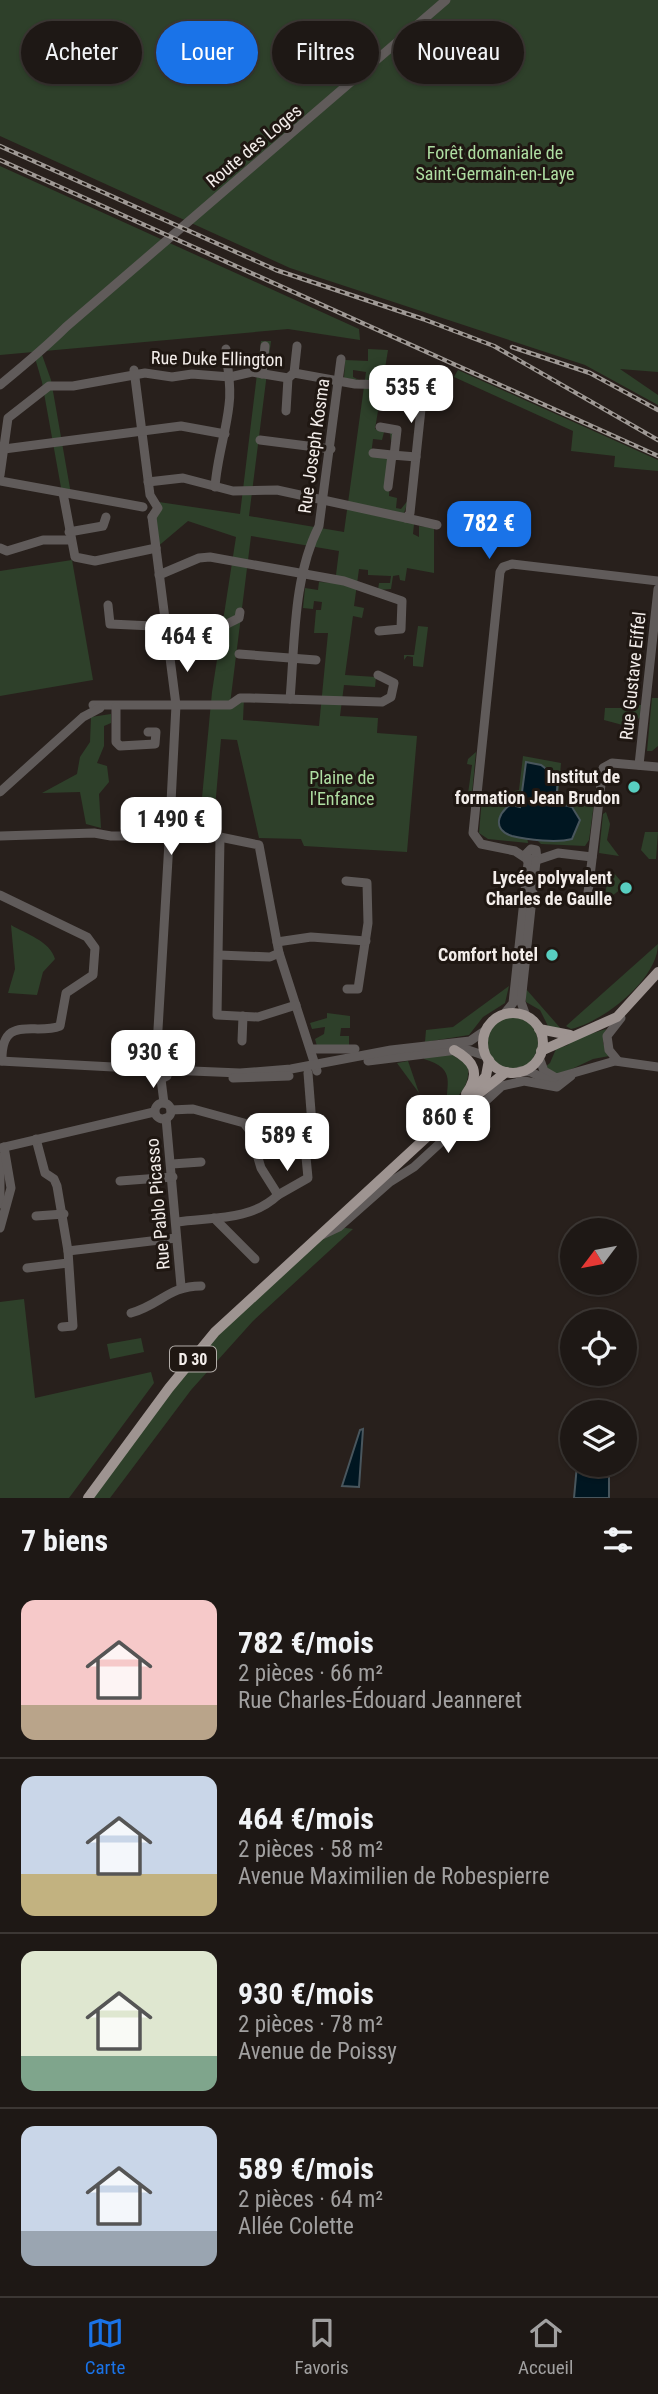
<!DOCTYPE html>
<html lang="fr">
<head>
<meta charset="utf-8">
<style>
	:root { --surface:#1e1815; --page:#26211e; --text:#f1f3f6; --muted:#a1a0a0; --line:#3c3734; --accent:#1a73e8 }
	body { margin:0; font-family:"Roboto Condensed",sans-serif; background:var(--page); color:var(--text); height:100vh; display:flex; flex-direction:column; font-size:26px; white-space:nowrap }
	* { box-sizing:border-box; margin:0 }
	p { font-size:23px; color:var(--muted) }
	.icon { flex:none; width:38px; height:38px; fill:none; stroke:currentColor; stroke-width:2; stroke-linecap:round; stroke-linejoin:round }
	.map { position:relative; height:1498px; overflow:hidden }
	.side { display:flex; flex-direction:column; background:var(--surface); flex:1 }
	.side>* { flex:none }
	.banner { position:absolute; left:21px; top:21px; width:616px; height:63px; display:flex; gap:14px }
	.needle { width:46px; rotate:238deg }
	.fabs { position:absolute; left:560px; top:1218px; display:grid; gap:14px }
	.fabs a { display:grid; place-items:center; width:77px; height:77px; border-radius:50%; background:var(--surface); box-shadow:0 2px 5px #0004,0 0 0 2px var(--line); font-size:35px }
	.price { position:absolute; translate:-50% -60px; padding:0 16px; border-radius:14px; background:#fff; color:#222; font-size:23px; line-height:46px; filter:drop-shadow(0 2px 4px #0008) }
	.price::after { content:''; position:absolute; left:50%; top:42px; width:21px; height:16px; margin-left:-10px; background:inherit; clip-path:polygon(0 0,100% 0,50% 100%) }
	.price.current { background:var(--accent); color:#fff }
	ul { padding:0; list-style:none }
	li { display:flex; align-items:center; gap:21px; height:175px; padding:0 21px }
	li+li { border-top:2px solid var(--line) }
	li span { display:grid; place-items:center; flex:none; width:196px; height:140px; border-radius:14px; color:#555 }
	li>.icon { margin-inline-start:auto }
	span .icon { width:84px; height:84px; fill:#fffc; stroke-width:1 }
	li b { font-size:30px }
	h2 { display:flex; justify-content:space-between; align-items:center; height:84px; padding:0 21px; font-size:30px }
	.chip { padding:0 24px; border-radius:32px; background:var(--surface); box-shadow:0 2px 5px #0004,0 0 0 2px var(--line); font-size:24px; line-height:63px }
	.chip.current { background:var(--accent); color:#fff }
	.tabs { display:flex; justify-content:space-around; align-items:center; height:98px; border-top:2px solid var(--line); background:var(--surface); font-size:19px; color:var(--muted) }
	.tabs a { display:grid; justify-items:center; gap:4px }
	.tabs .current { color:var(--accent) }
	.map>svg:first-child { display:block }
</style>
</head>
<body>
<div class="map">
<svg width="658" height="1498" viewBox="0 0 658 1498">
	<rect width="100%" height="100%" fill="#28201c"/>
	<g fill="#2e402a" fill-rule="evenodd">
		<path d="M0,0H658V372L620,369L658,395V405L585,365L290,268L0,136Z"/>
		<path d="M0,166L359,329L360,340L288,329L0,355Z"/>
		<path d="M261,341H271L249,516L344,532L366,372L353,370V377L359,380L344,378L345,360L368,361V349L388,350L375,429L392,431L396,441H391L390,432H384L382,440L373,439L371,455L391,458L389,496L397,498L396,508L401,509L409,499L404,513L383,516L414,524L413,534L419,537V526L434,528V573L407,568L405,581L400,580L399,575L393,576L391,589L378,590L379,583H390L391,576L368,575V570L359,569L354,606L364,608L362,618L353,616L345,675L376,677L375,687L344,685L340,716L378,718L377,733L417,736L407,852L304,846L301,839L259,838L237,740L221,739L213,831L199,830L212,692L236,537L188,521L156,548V515L152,501L240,514ZM251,536L339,551L335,583L319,582L318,590L305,588L303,608L313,609L314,601L322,602L321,610H316L314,633H328L319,726L243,720L244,698L230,704Z"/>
		<path d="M41,352L51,380L71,494L62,493L42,382L35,358Z"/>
		<path d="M458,370L658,460V471L614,467L615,456L571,451L573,431L454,377Z"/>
		<path d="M72,560L93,680L0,696V571Z"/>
		<path d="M418,626L428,627L423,667L413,666V657L407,656L404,660V655H414Z"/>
		<path d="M652,698H658V746L652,751H647Z"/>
		<path d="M630,704L641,705L640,717L630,727L604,720L605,708H630Z"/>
		<path d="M111,714V723L104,726V746L97,763L107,766L109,782L99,794L101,828L86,824L80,792L42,793L77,774L80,757L90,742L91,717Z"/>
		<path d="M476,752L471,804L470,805L467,801L472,765L467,764L468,759Z"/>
		<path d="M523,756L561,763L558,799L594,803L589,840L585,846L541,844L534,837L565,841L567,805L555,803L516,806L511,836L527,837L528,843L488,839L479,833L482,798L519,790Z"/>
		<path d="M606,812L610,824L607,840L619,856L599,853L603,814Z"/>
		<path d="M645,832H658L656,859H649L641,850Z"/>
		<path d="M613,872L625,886L604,902L608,877Z"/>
		<path d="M11,925C26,934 50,941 55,959L43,972L37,995L8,993L15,969Z"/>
		<path d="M658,944C658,979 603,1022 571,1029L566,1026Z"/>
		<path d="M509,986L505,1003L483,1017L469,1035L425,1042L426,1030L453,1027Z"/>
		<path d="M526,989L562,1030L549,1028L540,1010L526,1002Z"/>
		<path d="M327,1013L350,1016V1028H341L340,1036H349V1047L317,1046L315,1039L324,1034L325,1027L312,1029L310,1023L327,1018Z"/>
		<circle cx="512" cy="1043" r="26"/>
		<path d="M606,1029L603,1043L609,1056L593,1059L559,1075L544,1068L550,1063L556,1049L568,1045L571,1040Z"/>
		<path d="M451,1054L468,1065C470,1084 462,1094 447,1106C445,1085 458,1069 424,1059L425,1055Z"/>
		<path d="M408,1061L419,1093L397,1063Z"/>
		<path d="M339,1227L353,1229L253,1321L191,1390L110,1498H88L184,1370L317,1237Z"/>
		<path d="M24,1299L35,1398L151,1372L154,1383L69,1498H0V1302Z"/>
		<path d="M141,1338L144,1352L110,1359L107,1344Z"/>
	</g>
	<g fill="#001621" stroke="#49565d" stroke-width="2">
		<path d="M526,762L541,765L558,778L556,803L572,807L580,820L572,839C557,843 528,840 512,836C489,829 500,807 517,802L516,806L520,807Z"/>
		<path d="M363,1429L359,1487L342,1486L360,1430Z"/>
		<path d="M577,1465H609V1498H574Z"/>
	</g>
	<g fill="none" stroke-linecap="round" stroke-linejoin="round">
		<g stroke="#605b5a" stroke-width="9">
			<path d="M134,370L150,495L158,508L152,517"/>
			<path d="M294,373L297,346"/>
			<path d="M262,374L265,346"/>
			<path d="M0,385C23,366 45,348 66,327L446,0"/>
			<path d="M286,411L288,378"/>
			<path d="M380,427L397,430L394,456"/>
			<path d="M260,440L331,449"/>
			<path d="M4,449L181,426L225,434"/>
			<path d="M373,453L392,455"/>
			<path d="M0,475L8,418L49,386H73L145,373L172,377L192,374L230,377L252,372L288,378L294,373L355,384L393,385L408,389L418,399L421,409L410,513L406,518L277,490L233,491L183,478L148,482"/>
			<path d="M0,481L143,507"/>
			<path d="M215,487C217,458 226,433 229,405C232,386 227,368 226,349"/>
			<path d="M388,487L392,455L416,457"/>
			<path d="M63,493L75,557L95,561L156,548"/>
			<path d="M152,517L176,705L170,822L163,836L169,842L175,835L168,830"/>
			<path d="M406,518L437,525"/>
			<path d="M69,532L103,526L106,517"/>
			<path d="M0,548L7,551L43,540H70"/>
			<path d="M159,575L199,558L210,557L344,581L402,601L401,629L379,631"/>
			<path d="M108,605L110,624L217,629L239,618L240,612"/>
			<path d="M239,654L316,660"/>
			<path d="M290,699C295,642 293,577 319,526L341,359"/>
			<path d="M93,705H230L240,698H250L382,702L391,697L394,683L378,675"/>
			<path d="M116,707V742L120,746L155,744L156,732H148"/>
			<path d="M639,765L658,589"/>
			<path d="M0,792L83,717L100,708"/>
			<path d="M0,836L94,833L111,836H163"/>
			<path d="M175,837H220L259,845L279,953L317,1071"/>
			<path d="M220,837L217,1015L258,1017L296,1005"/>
			<path d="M527,859L515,851L481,844L473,833L500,572L503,567L512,564L658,581"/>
			<path d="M537,860L558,853L592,857"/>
			<path d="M346,881L367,883L368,923L358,989H347"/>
			<path d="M0,895L87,937L95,948L93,975L66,993L60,1026C35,1036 1,1013 2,1061"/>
			<path d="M587,901L603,768L612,763L658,767"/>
			<path d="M277,942L311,937L366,941"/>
			<path d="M219,955L270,957L279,953"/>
			<path d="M504,1014L513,1003L528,863L526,854L531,849L536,850L537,859L528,860"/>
			<path d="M526,1016L521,1002L536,861"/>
			<path d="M242,1041L243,1016"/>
			<path d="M311,1049H355"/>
			<path d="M539,1057L544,1071L556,1078L615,1061L658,1067"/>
			<path d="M0,1061L151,1069"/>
			<path d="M368,1061L465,1049L486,1056"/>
			<path d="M618,1061L609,1050L607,1036L621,1018"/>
			<path d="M156,1063L169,842"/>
			<path d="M156,1063H163L168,1070L167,1076L161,1079"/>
			<path d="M168,1070L240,1073L291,1069L391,1050L470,1041L486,1030"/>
			<path d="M520,1071L531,1072L553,1083"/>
			<path d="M308,1073L313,1137"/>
			<path d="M233,1078L289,1076"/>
			<path d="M161,1079L164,1103"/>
			<circle cx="163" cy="1111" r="8"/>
			<path d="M171,1110L193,1109L244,1123L250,1131L261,1168L278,1195C251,1221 212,1217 177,1222"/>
			<path d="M166,1118L181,1286"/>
			<path d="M36,1139L45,1173L54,1179L57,1186L68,1251L176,1238"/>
			<path d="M0,1148L154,1112"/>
			<path d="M0,1157V1204"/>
			<path d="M172,1164L201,1162"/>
			<path d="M120,1181L173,1177"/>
			<path d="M278,1195L308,1178L306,1157"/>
			<path d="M36,1216L64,1214"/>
			<path d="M214,1218L255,1259"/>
			<path d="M0,1228L11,1188L4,1147"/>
			<path d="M322,1235L339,1227L390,1182L414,1167L502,1086L524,1081L557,1087L571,1076"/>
			<path d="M27,1268L68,1263"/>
			<path d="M131,1313C160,1305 169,1286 201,1286"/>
			<path d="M62,1327L73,1326L68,1251"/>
		</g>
		<g stroke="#9e9491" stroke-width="10">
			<circle cx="513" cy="1043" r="30"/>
			<path d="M539,1029L570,1035"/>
			<path d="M454,1050C474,1061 481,1073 466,1094"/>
			<path d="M541,1051L617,1017L658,972"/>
			<path d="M469,1096L486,1076L489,1060"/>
			<path d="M88,1498L169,1388L215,1332L443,1122L506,1072"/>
		</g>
		<g stroke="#9f9995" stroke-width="4.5">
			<g id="rail">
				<path d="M0,146L276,270L423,319L494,346L658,440"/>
				<path d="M0,160L658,456"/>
				<path d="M512,347L590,373L658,410"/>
			</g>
		</g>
		<use href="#rail" stroke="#1f1712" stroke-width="2" stroke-dasharray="5" stroke-linecap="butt"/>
	</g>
	<g fill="#58cec0" stroke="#1f1712" stroke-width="2.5">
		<circle cx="634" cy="787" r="7"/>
		<circle cx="626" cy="888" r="7"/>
		<circle cx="552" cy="955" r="7"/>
	</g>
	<g text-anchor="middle" stroke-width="6" stroke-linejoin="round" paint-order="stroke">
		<rect fill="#1f1712" stroke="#b3ada9" stroke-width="2" x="170" y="1346.5" width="46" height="25" rx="5"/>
		<g font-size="16" font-weight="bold" fill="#f3edea">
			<text x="193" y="1365">D 30</text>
		</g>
		<g font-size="18" fill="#f3edea" stroke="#1f1712">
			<text transform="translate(254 146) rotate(-40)" y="6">Route des Loges</text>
			<text transform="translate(217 359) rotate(1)" y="6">Rue Duke Ellington</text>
			<text transform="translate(314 446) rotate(-82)" y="6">Rue Joseph Kosma</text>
			<text transform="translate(633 676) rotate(-84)" y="6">Rue Gustave Eiffel</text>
			<text transform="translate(158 1204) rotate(-95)" y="6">Rue Pablo Picasso</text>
		</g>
		<g font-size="18" fill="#aedea2" stroke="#1f1712">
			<text x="495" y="159">Forêt domaniale de<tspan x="495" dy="21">Saint-Germain-en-Laye</tspan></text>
			<text x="342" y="784">Plaine de<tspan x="342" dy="21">l'Enfance</tspan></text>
		</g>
		<g font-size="18" font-weight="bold" fill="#f3edea" stroke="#1f1712" text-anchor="end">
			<text x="620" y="783">Institut de<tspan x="620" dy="21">formation Jean Brudon</tspan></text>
			<text x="612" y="884">Lycée polyvalent<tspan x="612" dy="21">Charles de Gaulle</tspan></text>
			<text x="538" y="961">Comfort hotel</text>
		</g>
	</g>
</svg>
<div class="fabs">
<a><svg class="needle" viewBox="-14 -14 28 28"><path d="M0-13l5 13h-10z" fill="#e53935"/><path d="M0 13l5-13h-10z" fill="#a1a0a0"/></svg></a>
<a><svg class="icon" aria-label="locate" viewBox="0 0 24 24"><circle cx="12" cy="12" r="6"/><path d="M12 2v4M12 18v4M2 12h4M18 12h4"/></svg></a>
<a><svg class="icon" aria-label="layers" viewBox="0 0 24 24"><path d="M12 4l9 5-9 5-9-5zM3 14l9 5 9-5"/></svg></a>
</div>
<b class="price" style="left:411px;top:425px">535 €</b>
<b class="price current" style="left:489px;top:561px">782 €</b>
<b class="price" style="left:187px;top:674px">464 €</b>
<b class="price" style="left:171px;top:857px">1 490 €</b>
<b class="price" style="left:153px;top:1090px">930 €</b>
<b class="price" style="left:448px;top:1155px">860 €</b>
<b class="price" style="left:287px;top:1173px">589 €</b>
<div class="banner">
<a class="chip">Acheter</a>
<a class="chip current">Louer</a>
<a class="chip">Filtres</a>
<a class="chip">Nouveau</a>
</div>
</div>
<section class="side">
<h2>7 biens<svg class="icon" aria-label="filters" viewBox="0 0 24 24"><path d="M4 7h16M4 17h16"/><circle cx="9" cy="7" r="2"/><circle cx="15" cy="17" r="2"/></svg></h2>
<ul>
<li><span style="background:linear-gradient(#f6c9c9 75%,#b9a48a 0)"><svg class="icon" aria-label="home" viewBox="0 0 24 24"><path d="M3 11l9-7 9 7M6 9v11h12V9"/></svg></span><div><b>782 €/mois</b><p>2 pièces · 66 m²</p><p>Rue Charles-Édouard Jeanneret</p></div></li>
<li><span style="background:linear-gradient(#c9d6e8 70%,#c2b280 0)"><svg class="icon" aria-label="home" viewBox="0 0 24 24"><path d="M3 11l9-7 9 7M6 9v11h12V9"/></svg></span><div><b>464 €/mois</b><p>2 pièces · 58 m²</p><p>Avenue Maximilien de Robespierre</p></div></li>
<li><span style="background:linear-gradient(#dfe7d0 75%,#7fa58c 0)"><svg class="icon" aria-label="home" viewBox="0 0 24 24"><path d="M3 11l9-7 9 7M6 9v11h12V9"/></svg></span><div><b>930 €/mois</b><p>2 pièces · 78 m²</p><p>Avenue de Poissy</p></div></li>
<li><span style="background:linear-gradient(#c9d6e8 75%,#9aa5b1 0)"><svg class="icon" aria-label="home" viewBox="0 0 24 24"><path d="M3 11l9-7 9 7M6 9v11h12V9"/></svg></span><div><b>589 €/mois</b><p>2 pièces · 64 m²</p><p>Allée Colette</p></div></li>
</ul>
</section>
<nav class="tabs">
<a class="current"><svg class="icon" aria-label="map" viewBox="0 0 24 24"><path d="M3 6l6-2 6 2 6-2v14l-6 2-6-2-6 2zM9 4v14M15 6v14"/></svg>Carte</a>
<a><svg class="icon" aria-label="saved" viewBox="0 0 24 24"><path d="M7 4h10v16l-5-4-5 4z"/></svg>Favoris</a>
<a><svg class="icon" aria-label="home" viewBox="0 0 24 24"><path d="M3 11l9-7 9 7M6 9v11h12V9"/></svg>Accueil</a>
</nav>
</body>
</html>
